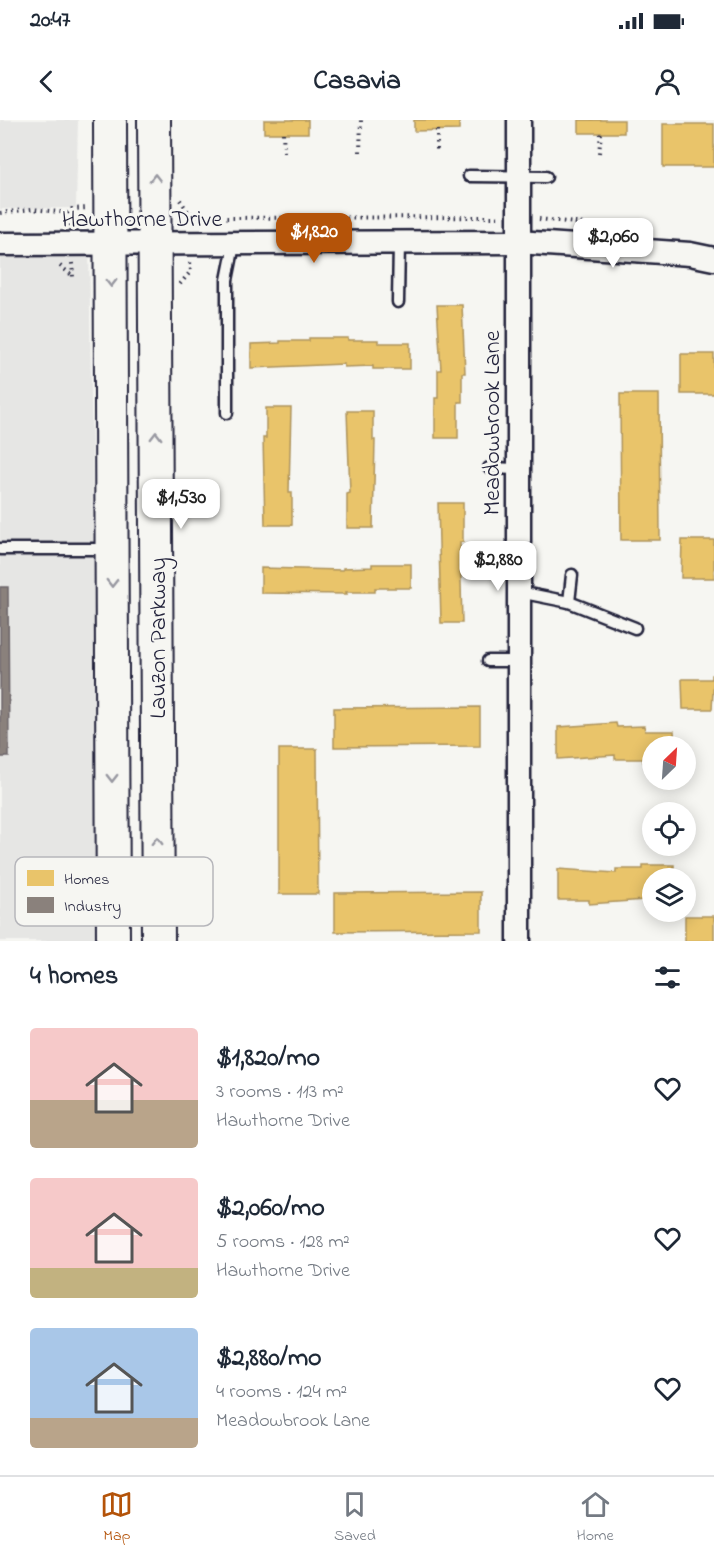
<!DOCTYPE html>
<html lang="en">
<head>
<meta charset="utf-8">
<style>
	:root { --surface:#fff; --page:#f2f2f3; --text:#1f2937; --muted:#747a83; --line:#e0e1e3; --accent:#b45309 }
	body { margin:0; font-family:"Indie Flower",sans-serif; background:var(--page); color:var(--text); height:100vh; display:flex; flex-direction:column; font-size:22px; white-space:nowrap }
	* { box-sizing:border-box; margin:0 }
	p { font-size:20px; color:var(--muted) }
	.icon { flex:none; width:33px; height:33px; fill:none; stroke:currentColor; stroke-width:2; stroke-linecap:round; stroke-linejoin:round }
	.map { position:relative; height:821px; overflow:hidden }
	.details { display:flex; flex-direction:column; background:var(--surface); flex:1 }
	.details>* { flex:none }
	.needle { width:39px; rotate:25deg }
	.controls { position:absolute; left:642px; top:616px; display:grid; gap:12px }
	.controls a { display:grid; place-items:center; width:54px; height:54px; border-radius:50%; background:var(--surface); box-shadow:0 3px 15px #0003; font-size:30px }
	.price { position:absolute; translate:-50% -51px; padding:0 14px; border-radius:12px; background:#fff; color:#222; font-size:20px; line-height:39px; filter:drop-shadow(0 2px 3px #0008) }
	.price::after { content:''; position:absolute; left:50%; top:36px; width:18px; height:14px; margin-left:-9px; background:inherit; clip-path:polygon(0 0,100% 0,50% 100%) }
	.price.current { background:var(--accent); color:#fff }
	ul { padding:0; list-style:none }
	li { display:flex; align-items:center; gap:18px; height:150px; padding:0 30px }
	li span { display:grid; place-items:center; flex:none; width:168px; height:120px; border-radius:6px; color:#555 }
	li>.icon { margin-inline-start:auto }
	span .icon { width:72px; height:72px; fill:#fffc; stroke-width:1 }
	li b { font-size:26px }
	h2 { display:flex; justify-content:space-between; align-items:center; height:72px; padding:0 30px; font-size:26px }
	.status { display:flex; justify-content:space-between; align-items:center; height:42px; padding:0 30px; background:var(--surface); direction:ltr }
	.status svg { height:16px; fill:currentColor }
	header { display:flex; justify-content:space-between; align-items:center; height:78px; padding:0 30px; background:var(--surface); font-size:27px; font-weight:700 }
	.tab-bar { display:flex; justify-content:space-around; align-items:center; height:84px; border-top:2px solid var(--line); background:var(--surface); font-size:16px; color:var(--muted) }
	.tab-bar a { display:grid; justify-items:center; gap:3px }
	.tab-bar .current { color:var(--accent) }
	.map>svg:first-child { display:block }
</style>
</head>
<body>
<div class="status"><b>20:47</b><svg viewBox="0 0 49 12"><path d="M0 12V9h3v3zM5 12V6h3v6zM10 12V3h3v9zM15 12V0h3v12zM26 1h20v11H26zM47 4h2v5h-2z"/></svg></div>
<header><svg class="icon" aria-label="back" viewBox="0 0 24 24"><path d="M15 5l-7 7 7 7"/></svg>Casavia<svg class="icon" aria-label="person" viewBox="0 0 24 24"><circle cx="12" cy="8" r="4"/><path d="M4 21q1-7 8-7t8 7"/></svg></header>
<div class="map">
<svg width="714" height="821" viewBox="0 0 714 821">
	<rect width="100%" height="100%" fill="#f6f6f2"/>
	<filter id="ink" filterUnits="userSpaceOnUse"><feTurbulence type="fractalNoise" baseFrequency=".0167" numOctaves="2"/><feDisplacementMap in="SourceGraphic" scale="12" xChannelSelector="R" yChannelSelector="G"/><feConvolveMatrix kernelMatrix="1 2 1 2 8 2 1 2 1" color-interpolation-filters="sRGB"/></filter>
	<g filter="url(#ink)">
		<g fill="#e6e6e4">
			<path d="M0,0H78L76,88L0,89Z"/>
			<path d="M0,124H89L99,821H0Z"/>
		</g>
		<g fill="#e9c46a" stroke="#ad935c" stroke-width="1.5">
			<rect x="264" y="0" width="44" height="13"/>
			<path d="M414,0H459V10L414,11Z"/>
			<rect x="579" y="0" width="45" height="13"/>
			<rect x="663" y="4" width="51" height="43"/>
			<path d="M437,185H462L465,253H462V282H458V318H435V278H438V250H441Z"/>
			<path d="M309,218H348V220H378V223H410V249H373V246L344,247V244L251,248V224L280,223V221H309Z"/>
			<rect x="681" y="234" width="33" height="40"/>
			<path d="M620,274H659L660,420H621Z"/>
			<path d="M266,288H291L289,372H292V405H265L263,318H266Z"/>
			<path d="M347,291H373V320H375L373,408H347V374L350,373Z"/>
			<path d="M438,383H463V422H460L462,503H441Z"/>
			<path d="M682,420H714V458H681Z"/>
			<path d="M372,444H411V468H375V472H346L347,474L261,473V448L343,450V448L372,447Z"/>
			<path d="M712,555H714L712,589H683L682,559H712Z"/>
			<path d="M480,587V626L334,627V588Z"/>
			<path d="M616,603L617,607L644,606L645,611H674L675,627H652V642H643V639H615V635L558,639V607Z"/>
			<path d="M279,629H317L318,774H279Z"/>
			<path d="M643,745H674V759H652V777H645V780L589,784V780H558V749L616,753V749H643Z"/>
			<path d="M481,772V811L335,812V773Z"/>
			<rect x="685" y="796" width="29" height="25"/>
		</g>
		<path fill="#8a817c" stroke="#6b6468" stroke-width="1.5" d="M0,467H8L9,637H0Z"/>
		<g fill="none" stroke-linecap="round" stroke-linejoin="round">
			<g stroke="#22223b" stroke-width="15">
				<g id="lane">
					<path d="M469,56L546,57"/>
					<path d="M398,182L399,123"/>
					<path d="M227,293V160L234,125"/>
					<path d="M489,348L518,349"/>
					<path d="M0,429H108"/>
					<path d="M519,472L569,482L635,508"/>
					<path d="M569,482L572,455"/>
					<path d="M488,541H518"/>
				</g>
			</g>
			<g stroke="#22223b" stroke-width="27">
				<g id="street">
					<path d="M0,124L518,122L690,134L714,139"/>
					<path d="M519,821V0"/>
				</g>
			</g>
			<g stroke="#22223b" stroke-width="36">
				<g id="secondary">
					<path d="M110,0L113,821"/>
					<path d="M154,0L158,821"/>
				</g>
			</g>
			<g stroke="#22223b" stroke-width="4" stroke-dasharray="1.5 4.5" stroke-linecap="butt">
				<path d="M437,10V30"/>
				<path d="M283,13L284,32"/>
				<path d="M360,32L361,0"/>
				<path d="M599,33L601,13"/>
				<path d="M180,80L189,93L209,98L501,97"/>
				<path d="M0,93L32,89L68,93"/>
				<path d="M189,93V105"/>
				<path d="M539,99L585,104"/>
				<path d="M69,106L68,93L72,89L88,88"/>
				<path d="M72,143L73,157"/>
				<path d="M60,146L73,156"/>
				<path d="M180,164L191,151L190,142"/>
			</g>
			<use href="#lane" stroke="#f6f6f2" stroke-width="10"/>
			<use href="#street" stroke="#f6f6f2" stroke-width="22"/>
			<use href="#secondary" stroke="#f6f6f2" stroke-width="32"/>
		</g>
		<defs><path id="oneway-chevron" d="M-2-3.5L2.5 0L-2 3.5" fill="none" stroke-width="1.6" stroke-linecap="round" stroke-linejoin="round" transform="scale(1.5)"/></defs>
		<g stroke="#9797a0">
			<use href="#oneway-chevron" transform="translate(155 58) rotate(-90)"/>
			<use href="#oneway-chevron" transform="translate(111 163) rotate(90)"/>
			<use href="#oneway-chevron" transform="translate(156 316) rotate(-90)"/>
			<use href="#oneway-chevron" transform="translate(112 463) rotate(90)"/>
			<use href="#oneway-chevron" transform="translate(112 658) rotate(90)"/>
			<use href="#oneway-chevron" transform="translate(157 721) rotate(-90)"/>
		</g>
	</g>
	<g text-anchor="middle" stroke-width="6" stroke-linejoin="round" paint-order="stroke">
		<g font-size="24" fill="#22223b" stroke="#f6f6f2">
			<text x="142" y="106">Hawthorne Drive</text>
			<text transform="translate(491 303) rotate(-90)" y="8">Meadowbrook Lane</text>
			<text transform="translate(157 518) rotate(-90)" y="8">Lauzon Parkway</text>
		</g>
	</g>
	<rect x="15" y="737" width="198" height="69" rx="9" fill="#f6f6f2" stroke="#b6b6bb" stroke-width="1.5"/>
	<rect x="27" y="750" width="27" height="16" fill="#e9c46a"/>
	<rect x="27" y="777" width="27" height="16" fill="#8a817c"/>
	<g font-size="16" fill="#22223b">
		<text x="64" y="764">Homes</text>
		<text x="64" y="791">Industry</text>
	</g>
</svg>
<div class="controls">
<a><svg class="needle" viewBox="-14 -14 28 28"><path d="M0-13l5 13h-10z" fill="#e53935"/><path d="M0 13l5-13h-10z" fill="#747a83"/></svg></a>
<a><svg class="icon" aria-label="locate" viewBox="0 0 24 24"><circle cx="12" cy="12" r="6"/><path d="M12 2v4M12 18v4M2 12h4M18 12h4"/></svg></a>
<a><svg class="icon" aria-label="layers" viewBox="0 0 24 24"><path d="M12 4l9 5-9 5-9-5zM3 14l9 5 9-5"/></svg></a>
</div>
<b class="price current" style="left:314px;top:144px">$1,820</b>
<b class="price" style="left:613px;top:149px">$2,060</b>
<b class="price" style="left:181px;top:410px">$1,530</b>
<b class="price" style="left:498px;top:472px">$2,880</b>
</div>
<section class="details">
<h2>4 homes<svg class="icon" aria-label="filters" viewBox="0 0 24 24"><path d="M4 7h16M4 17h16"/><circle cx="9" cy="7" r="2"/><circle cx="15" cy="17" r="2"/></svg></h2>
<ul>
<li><span style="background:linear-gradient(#f6c9c9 60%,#b9a48a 0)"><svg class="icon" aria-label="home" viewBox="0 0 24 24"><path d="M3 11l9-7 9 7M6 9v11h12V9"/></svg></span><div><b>$1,820/mo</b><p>3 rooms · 113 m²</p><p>Hawthorne Drive</p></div><svg class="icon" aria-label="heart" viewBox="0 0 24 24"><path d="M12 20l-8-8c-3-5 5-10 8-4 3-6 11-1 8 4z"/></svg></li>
<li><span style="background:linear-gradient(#f6c9c9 75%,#c2b280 0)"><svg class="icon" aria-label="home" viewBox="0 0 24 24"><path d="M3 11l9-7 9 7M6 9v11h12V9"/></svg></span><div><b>$2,060/mo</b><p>5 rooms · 128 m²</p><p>Hawthorne Drive</p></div><svg class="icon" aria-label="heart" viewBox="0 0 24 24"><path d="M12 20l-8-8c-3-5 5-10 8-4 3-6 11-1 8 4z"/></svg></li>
<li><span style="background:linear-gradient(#a9c7e8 75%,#b9a48a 0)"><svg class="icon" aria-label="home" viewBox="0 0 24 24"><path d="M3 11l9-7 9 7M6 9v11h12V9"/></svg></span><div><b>$2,880/mo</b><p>4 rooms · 124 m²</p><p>Meadowbrook Lane</p></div><svg class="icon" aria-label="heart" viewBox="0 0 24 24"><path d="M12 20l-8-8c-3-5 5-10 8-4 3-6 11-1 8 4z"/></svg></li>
</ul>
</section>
<nav class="tab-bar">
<a class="current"><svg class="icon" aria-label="map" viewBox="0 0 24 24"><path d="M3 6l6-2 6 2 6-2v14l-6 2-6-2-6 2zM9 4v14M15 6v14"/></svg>Map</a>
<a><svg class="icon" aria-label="saved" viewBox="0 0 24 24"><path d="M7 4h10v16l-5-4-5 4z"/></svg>Saved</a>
<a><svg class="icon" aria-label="home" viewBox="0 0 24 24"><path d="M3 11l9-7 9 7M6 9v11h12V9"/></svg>Home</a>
</nav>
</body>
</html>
